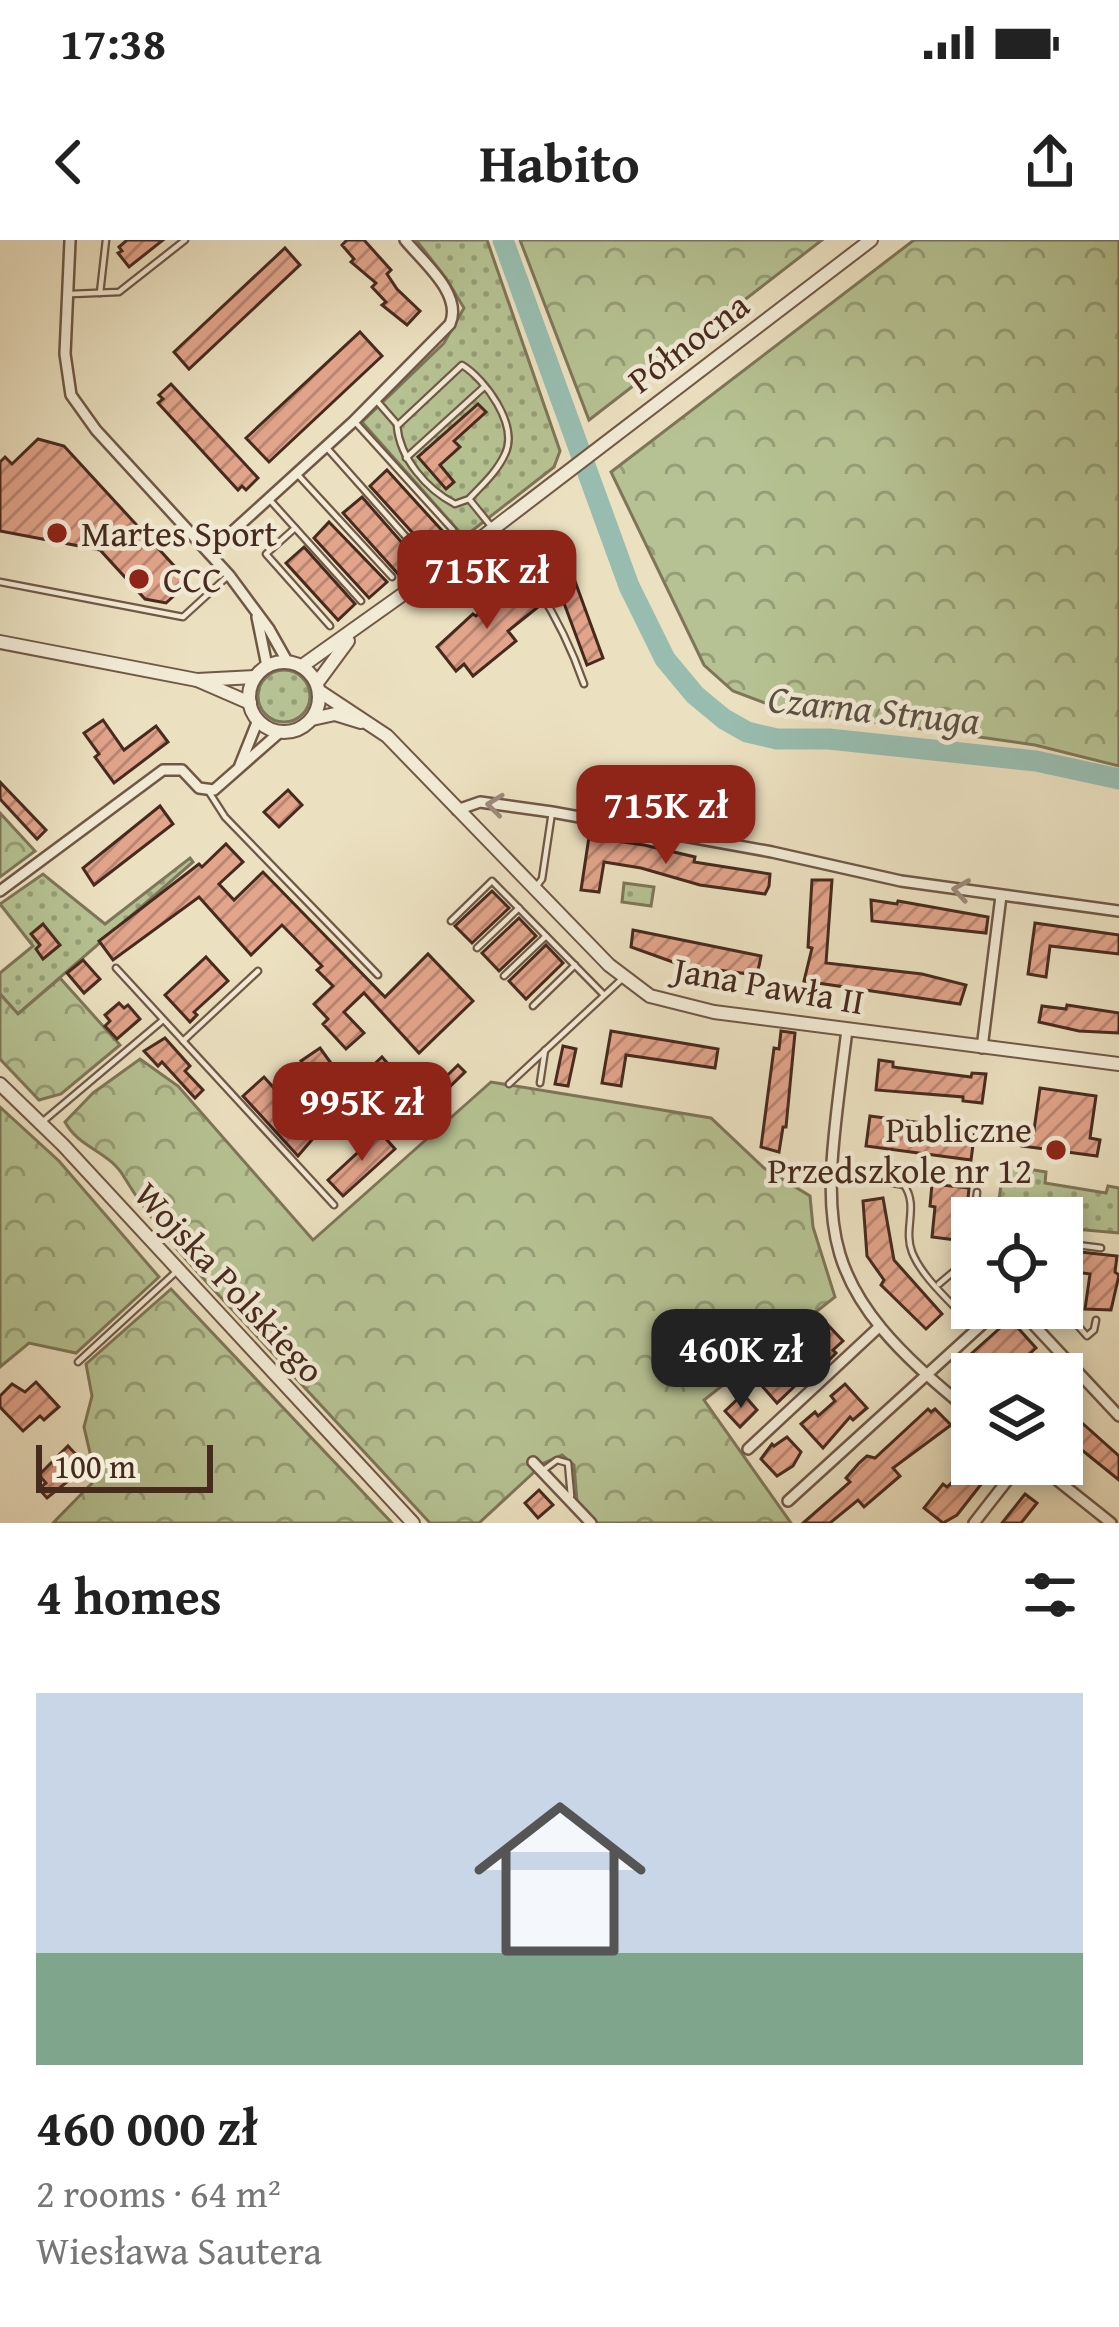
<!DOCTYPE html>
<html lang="en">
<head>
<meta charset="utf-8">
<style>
	:root { --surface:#fff; --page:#f2f2f2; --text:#222; --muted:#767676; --accent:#8f2418 }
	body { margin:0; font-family:"Gentium Book Plus",serif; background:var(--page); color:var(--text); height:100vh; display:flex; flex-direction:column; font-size:45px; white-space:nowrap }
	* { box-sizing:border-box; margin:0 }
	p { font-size:39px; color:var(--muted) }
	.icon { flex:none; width:66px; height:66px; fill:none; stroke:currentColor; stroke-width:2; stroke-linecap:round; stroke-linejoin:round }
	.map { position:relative; height:1283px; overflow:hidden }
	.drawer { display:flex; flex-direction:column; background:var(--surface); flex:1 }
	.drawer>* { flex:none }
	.buttons { position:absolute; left:951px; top:957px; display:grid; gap:24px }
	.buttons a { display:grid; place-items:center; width:132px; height:132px; border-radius:0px; background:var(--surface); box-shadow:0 6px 18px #0003; font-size:60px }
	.scale { position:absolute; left:36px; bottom:30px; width:177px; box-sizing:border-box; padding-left:12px; border:6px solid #472a1e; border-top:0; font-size:33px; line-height:42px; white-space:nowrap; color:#472a1e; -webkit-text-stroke:9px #f2ebd6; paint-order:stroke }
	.price { position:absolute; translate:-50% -102px; padding:0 27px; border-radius:24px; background:var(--accent); color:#fff; font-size:39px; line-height:78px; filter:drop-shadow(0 3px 6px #0008) }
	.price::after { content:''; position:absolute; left:50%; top:72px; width:36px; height:27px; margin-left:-18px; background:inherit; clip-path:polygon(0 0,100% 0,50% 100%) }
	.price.selected { background:#222; color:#fff }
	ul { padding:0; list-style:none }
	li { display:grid; align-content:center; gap:24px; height:636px; padding:0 36px }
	li span { display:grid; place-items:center; height:372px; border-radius:0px; color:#555 }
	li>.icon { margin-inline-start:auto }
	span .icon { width:216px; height:216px; fill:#fffc; stroke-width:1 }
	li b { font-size:51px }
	h2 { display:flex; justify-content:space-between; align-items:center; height:144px; padding:0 36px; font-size:51px }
	.status { display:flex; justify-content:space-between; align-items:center; height:84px; padding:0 60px; background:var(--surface); direction:ltr }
	.status svg { height:33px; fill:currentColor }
	header { display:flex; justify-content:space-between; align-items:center; height:156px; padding:0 36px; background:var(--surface); font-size:54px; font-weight:700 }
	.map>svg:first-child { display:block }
</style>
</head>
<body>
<div class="status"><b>17:38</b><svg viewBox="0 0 49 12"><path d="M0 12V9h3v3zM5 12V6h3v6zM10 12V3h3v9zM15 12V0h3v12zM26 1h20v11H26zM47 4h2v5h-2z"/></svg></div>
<header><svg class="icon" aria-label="back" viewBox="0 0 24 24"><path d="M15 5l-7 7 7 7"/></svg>Habito<svg class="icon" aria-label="share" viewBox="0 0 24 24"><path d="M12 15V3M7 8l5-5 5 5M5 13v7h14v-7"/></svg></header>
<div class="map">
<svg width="1119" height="1283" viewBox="0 0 1119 1283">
	<defs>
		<pattern id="green-dots" width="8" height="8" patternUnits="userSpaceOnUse" patternTransform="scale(3)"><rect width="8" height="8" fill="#b6c293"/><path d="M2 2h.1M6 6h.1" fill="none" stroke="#969e77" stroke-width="1.8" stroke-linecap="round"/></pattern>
		<pattern id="forest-crowns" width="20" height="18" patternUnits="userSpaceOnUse" patternTransform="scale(3)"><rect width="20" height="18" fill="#b6c293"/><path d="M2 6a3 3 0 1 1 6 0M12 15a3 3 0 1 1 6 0" fill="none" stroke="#969e77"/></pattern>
		<pattern id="building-hatch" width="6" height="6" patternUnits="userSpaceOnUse" patternTransform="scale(3)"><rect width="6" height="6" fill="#e2a48b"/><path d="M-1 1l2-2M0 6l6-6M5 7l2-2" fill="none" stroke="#b98671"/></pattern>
	</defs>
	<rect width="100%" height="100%" fill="#ebe0c0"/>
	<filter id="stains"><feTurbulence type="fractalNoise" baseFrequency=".00167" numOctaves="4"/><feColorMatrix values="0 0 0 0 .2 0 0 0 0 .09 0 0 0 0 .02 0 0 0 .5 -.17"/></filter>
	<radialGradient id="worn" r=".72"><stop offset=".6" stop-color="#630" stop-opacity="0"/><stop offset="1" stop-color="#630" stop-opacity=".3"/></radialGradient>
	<g fill="url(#green-dots)" stroke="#7e7658" stroke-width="3">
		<path d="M416,0H487L560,211L554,227L464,297L362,182L444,103L464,68L446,38Z"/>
		<circle cx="284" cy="456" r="26"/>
		<path d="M190,618L193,622L18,774L0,754V733L33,706L0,664L43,634L105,684Z"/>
		<path d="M624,643L654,647L651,666L622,662Z"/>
		<path d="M1004,925L1046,932L1045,943L1106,953L1108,946L1119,948V993L1062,988V978L1003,976L1005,961L999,959Z"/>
	</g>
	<g fill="url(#forest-crowns)" stroke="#7e7658" stroke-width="3">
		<path d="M520,0H822L589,180Z"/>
		<path d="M914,0H1119V526L1035,505L781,469L733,451L704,425L611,232Z"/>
		<path d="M0,573L35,611L0,637Z"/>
		<path d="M60,738L120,805L61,854L39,860L0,819V754L18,774Z"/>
		<path d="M140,819L178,846L313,1000L491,842L711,878L764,928L810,956L813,987L835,1057L704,1160L791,1283H597L577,1261L574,1225L562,1215L544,1223L479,1283H430C371,1220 313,1156 254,1093C208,1043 159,995 124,937C109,911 79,908 65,882L93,853Z"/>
		<path d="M0,867L59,921L159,1037L76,1113L29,1103L0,1127Z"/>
		<path d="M171,1049L392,1283H53L96,1239L84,1187L92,1156L86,1124Z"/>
	</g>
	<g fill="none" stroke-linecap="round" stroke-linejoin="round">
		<path stroke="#98bdb0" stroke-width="21" d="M503,0L629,346L665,419L695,455L724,479L747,492L777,499H829L1036,521L1119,539"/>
	</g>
	<g fill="url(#building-hatch)" stroke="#472a1e" stroke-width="3">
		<path d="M127,0H163L129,27L118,13L122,11L119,7Z"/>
		<path d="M347,0H364L391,30L387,34L397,49L420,71L407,85L382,65L386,62L372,47L376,43L351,22L354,19L342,5Z"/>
		<path d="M285,8L300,25L189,129L174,112Z"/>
		<path d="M360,92L382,116L269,222L246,198Z"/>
		<path d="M171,144L258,238L246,250L242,246L238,250L158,163L163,159L159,155Z"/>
		<path d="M478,164L486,172L454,201L460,207L440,225L454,242L446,249L418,217Z"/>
		<path d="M38,199L64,206L189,342L166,363L145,359L100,310L0,291V222L5,217L12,224Z"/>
		<path d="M387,230L447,296L430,312L370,246Z"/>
		<path d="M362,257L417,320L400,336L343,273Z"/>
		<path d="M329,282L387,342L369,358L314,298Z"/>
		<path d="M304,307L355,364L338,380L286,323Z"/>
		<path d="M572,333L603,418L587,425L555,339Z"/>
		<path d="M518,343L538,367L508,391L516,401L473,436L464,424L456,431L437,407L473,374L476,376Z"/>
		<path d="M103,480L124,510L156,486L168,502L114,543L95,517L99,514L84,493Z"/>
		<path d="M0,542L46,590L37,599L0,559Z"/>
		<path d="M288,550L302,565L279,587L264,572Z"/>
		<path d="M160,566L173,584L94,645L83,628Z"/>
		<path d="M589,597L644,605L695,617L694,622L770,634L769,646L765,654L700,645L641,628L604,622L599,652L581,650Z"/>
		<path d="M226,604L243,622L219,644L234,660L263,632L385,757L428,714L473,761L419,813L364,753L344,772L364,793L346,809L323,784L328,779L314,764L333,746L317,730L322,726L282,685L251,715L199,657L113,720L99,701L199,624L202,627Z"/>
		<path d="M812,640H832L826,723L922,734L966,745L960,764L804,741L812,708L808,707Z"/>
		<path d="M492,651L509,668L472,703L455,686Z"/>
		<path d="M871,660L897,664L898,661L988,677L986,693L872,681Z"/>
		<path d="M519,678L536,696L499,731L482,713Z"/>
		<path d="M1035,683L1119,695V714L1050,706L1046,737L1028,734Z"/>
		<path d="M43,684L60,705L43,719L36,709L40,705L31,694Z"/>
		<path d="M633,690L761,716L759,726L756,735L681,725L631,707Z"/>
		<path d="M546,705L563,723L526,759L509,741Z"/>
		<path d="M206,717L228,741L194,772L197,775L190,782L165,755Z"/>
		<path d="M83,720L100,739L84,753L67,733Z"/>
		<path d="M119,763L124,768L128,765L140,779L117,799L105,786L110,781L105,775Z"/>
		<path d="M1067,765L1119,773V793L1079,791L1039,782L1042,766L1066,769Z"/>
		<path d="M611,791L718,809L715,828L626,815L621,846L602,843Z"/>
		<path d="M781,791L795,793L786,887H783L779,912L761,907L774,808L779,809Z"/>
		<path d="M165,798L190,826L185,831L203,850L195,858L162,822L158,826L144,811Z"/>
		<path d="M563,806L576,809L568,846L555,844Z"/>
		<path d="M320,808L362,866L343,880L301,821Z"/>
		<path d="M382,817L421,861L458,825L465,832L428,868L434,874L417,890L365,833Z"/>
		<path d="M879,820L893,822V827L971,837L972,833L986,834L982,863L963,861V857L876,850Z"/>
		<path d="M264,837L316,895L298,916L243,856Z"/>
		<path d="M1040,848L1096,856L1090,898L1100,900L1097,916L1022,906L1025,889L1034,890Z"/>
		<path d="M870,876L975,890L971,920L866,906Z"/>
		<path d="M380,892L395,909L343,956L328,940Z"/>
		<path d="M932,944L969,948L964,1001L932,997L935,967L930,966Z"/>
		<path d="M883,958L894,1020L942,1074L926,1089L881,1045L884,1040L867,1016L863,961Z"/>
		<path d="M1062,1010L1117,1016L1115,1032L1119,1035L1111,1070L1085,1069L1090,1034L1062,1030Z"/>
		<path d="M1010,1079L1036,1108L1007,1134H991L972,1113Z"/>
		<path d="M827,1084L843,1101L833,1110L836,1113L828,1121L819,1111L794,1135L800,1141L777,1163L762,1146L790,1121L783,1113L796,1102L800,1107Z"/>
		<path d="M36,1142L59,1167L44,1180L40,1176L23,1191L0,1167V1156L12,1144L25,1152Z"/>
		<path d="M845,1144L867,1168L853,1180L850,1177L823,1208L801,1184L815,1172L818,1176L835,1161L831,1156Z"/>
		<path d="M743,1154L757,1170L740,1187L725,1171Z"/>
		<path d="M1062,1165L1119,1216V1240L1062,1194Z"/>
		<path d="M928,1169L931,1172L935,1169L951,1185L893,1228L900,1236L864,1267L858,1260L830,1283H803L850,1242L846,1238L859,1223L867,1216L875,1218Z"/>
		<path d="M787,1197L801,1212L793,1226L777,1236L761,1219L772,1204L774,1206Z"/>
		<path d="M68,1206L83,1222L78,1226L82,1230L47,1258L39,1249L46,1243L39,1235Z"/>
		<path d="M972,1224H997L957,1275L943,1283L924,1268L943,1244L947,1247Z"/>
		<path d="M539,1250L553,1265L538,1278L525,1263Z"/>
		<path d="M1025,1254L1037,1263L1021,1283H1002Z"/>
	</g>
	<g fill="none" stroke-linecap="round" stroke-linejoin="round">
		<g stroke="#705846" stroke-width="9">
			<g id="service">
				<path d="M100,53L106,0"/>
				<path d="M71,54L119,52L185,0"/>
				<path d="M376,160L396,183"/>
				<path d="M356,183L453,290"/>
				<path d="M327,208L423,316"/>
				<path d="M406,218L484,147"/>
				<path d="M298,235L392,337"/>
				<path d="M269,259L361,361"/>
				<path d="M469,259L455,264C426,249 400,218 397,186L462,125C485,139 519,185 505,214C497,232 482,245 469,259C522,324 556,364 584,444"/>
				<path d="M295,288L266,314L330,386"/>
				<path d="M0,342L183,377L229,335"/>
				<path d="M209,552L225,577L378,735"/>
				<path d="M535,648L542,639L552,572"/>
				<path d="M451,681L492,641L604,755"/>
				<path d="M477,708L519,668"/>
				<path d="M116,728L334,965"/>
				<path d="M504,736L546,696"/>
				<path d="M533,766L575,725"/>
				<path d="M183,801L258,731"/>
				<path d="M540,843L545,810"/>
				<path d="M509,844L623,738"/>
				<path d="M41,883L163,780"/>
				<path d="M835,933L904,945C919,966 903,989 912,1012C923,1040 956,1066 975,1089"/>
				<path d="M974,978L977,952"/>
				<path d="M1062,1003L1101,1008"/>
				<path d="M939,1044L966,1021L972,998"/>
				<path d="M1062,1068L1087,1096L1094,1090L1096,1080"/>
				<path d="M78,1122L178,1030"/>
				<path d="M542,1231L557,1220L568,1223L571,1256"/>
			</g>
		</g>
		<g stroke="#705846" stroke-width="14">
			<g id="minor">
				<path d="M70,1L65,114L71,155L96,190L229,335L269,389L287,421"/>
				<path d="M210,312L354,181L450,84C463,54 423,22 405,0"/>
				<path d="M257,377L267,426"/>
				<path d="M240,525L258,480"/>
				<path d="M457,570L480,562L552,572L772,612L901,641L1119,671"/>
				<path d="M0,651L163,530H182L199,548L214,550L280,492"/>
				<path d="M847,790C822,987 805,1040 972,1173"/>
				<path d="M982,808L1001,656"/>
				<path d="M1018,1068L1119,1176"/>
				<path d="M748,1209L879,1087"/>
				<path d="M533,1222L591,1283"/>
				<path d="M1037,1224L1111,1283"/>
				<path d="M788,1261L1000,1068"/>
				<path d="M974,1283L1020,1224"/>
			</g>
		</g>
		<g stroke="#705846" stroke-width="16">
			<g id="tertiary">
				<path d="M0,402L197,440L250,463"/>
				<circle cx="284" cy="457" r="35"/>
				<path d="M302,426L468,308L871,0"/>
				<path d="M197,440L255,437"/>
				<path d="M317,443L348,401"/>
				<path d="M319,451L387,496L609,725L650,756L714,772L1119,824"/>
				<path d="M312,479L335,474L361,482"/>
				<path d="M0,844L63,905L413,1283"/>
			</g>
		</g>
		<use href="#service" stroke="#f2ebd6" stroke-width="4.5"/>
		<use href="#minor" stroke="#f2ebd6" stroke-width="9"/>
		<use href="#tertiary" stroke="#f2ebd6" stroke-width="12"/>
	</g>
	<defs><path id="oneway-chevron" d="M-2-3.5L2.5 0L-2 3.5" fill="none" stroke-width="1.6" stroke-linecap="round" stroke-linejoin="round" transform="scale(3)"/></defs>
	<g stroke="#9c8a7a">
		<use href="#oneway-chevron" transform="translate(495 565) rotate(-173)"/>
		<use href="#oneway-chevron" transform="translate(961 650) rotate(-171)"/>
	</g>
	<g fill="#8f2418" stroke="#f2ebd6" stroke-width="4.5">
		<circle cx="57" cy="293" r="12"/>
		<circle cx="139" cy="339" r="12"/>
		<circle cx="1056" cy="910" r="12"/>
	</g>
	<g text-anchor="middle" stroke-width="9" stroke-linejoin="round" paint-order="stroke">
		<g font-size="36" fill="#472a1e" stroke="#f2ebd6">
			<text transform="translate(688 102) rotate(-37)" y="13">Północna</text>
			<text transform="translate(769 745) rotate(10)" y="13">Jana Pawła II</text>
			<text transform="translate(230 1042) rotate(47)" y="13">Wojska Polskiego</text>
		</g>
		<g font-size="36" fill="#472a1e" stroke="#f2ebd6" text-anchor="start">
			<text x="81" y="306">Martes Sport</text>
			<text x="163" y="352">CCC</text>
			<text x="1032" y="902" text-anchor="end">Publiczne<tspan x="1032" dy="41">Przedszkole nr 12</tspan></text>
		</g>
		<g font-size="39" font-style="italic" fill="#5b4f42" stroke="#f2ebd6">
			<text transform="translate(874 469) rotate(6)" y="14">Czarna Struga</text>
		</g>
	</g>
	<rect width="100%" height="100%" filter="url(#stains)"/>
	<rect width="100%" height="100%" fill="url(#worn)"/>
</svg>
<div class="buttons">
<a><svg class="icon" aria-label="locate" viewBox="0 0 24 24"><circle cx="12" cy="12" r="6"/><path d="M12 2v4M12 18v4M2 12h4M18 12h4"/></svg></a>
<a><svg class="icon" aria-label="layers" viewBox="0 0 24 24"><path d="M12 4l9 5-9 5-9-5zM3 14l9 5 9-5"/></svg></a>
</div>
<div class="scale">100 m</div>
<b class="price" style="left:487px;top:392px">715K zł</b>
<b class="price" style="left:666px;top:627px">715K zł</b>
<b class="price" style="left:362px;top:924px">995K zł</b>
<b class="price selected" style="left:741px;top:1171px">460K zł</b>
</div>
<section class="drawer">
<h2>4 homes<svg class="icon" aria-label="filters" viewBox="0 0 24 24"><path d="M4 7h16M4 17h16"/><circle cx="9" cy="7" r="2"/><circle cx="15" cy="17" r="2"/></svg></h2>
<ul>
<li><span style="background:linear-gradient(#c9d6e8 70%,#7fa58c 0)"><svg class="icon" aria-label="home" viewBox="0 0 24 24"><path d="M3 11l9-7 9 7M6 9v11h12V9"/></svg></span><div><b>460 000 zł</b><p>2 rooms · 64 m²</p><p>Wiesława Sautera</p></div></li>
</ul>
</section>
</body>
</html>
